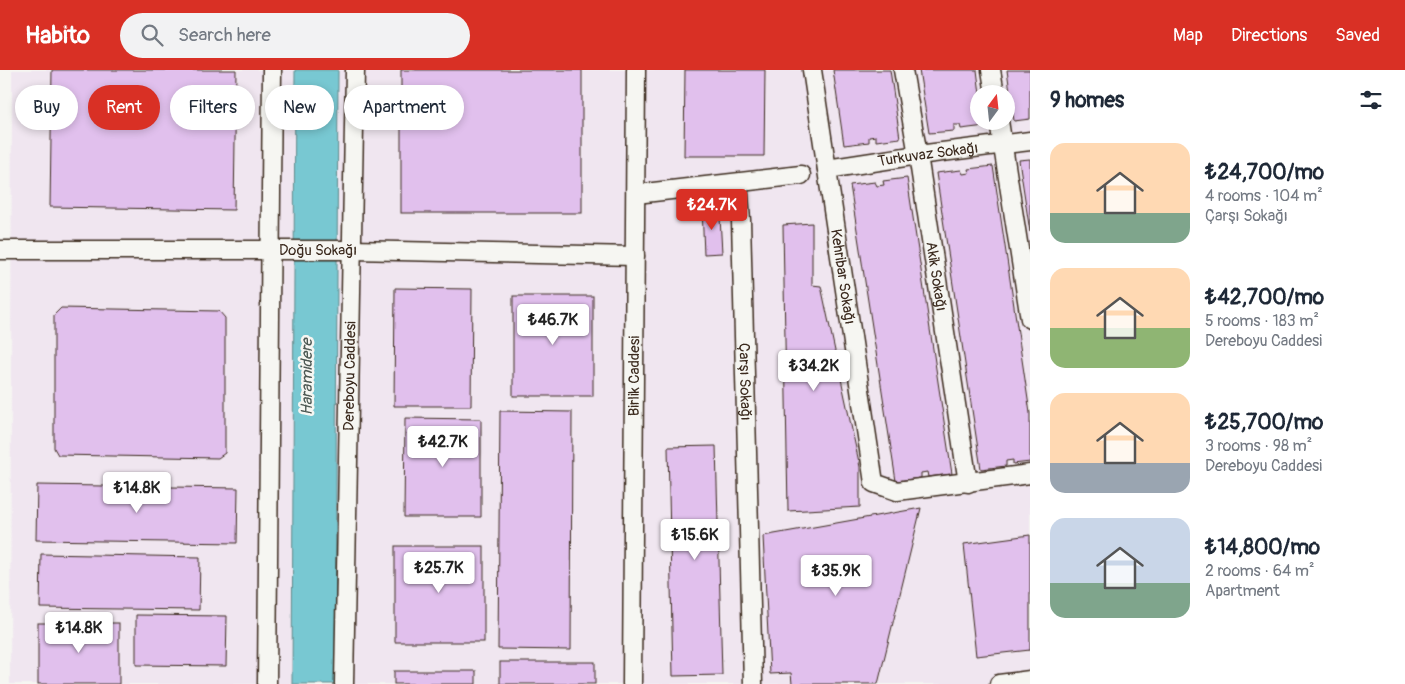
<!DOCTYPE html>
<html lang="en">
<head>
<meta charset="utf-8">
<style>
	:root { --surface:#fff; --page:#f2f2f3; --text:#1f2937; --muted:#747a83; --accent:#d93025 }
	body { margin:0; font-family:Pangolin,sans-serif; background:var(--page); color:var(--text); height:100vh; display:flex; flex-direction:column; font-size:19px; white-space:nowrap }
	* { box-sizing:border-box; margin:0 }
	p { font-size:16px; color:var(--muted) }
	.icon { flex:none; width:28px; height:28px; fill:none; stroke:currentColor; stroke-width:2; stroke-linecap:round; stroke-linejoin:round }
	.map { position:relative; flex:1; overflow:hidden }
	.panel { display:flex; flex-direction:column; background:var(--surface); width:375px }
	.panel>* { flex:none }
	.top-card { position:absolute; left:15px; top:15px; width:475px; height:45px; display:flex; gap:10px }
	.needle { width:32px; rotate:15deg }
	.buttons { position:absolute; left:970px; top:15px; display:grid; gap:10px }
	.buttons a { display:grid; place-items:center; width:45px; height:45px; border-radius:50%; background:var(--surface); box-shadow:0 2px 8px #0003; font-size:25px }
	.price { position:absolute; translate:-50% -42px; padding:0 11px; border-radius:5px; background:#fff; color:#222; font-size:16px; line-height:32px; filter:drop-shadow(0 1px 2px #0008) }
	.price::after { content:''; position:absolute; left:50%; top:30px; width:15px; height:11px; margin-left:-8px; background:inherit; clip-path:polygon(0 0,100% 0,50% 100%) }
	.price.active { background:var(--accent); color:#fff }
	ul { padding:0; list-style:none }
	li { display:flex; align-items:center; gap:15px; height:125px; padding:0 20px }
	li span { display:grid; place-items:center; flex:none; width:140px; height:100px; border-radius:15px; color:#555 }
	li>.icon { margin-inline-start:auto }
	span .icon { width:60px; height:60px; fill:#fffc; stroke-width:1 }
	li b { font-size:21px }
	h2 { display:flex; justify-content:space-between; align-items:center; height:60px; padding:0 20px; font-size:21px }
	.tag { padding:0 18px; border-radius:22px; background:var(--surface); box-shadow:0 2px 8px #0003; font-size:18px; line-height:45px }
	.tag.active { background:var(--accent); color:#fff }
	header { display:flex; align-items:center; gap:30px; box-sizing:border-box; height:70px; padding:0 25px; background:var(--accent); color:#fff }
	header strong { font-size:24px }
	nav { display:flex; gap:28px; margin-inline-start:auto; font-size:18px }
	.search { width:350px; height:45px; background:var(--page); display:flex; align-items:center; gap:12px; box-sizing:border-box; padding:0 18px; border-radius:28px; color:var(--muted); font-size:19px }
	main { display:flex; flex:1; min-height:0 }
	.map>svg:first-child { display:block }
</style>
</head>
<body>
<header>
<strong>Habito</strong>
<div class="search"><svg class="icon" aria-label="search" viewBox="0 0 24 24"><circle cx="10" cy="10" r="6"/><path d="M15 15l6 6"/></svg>Search here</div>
<nav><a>Map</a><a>Directions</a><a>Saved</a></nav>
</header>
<main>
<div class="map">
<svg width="1030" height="614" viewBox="0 0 1030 614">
	<rect width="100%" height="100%" fill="#f6f6f2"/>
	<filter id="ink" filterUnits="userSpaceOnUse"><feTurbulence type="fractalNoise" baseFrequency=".02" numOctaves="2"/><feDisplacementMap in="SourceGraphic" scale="10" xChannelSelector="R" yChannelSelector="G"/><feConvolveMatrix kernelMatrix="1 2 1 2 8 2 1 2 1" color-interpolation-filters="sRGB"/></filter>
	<g filter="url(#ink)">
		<path fill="#f0e6f0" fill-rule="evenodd" d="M12,0H1030V614H10ZM979,24H1006V51H979Z"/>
		<path fill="#78c8d2" stroke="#60898a" d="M295,0H338L335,614H292Z"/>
		<g fill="#e1c0ed" stroke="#3b2a1e">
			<path d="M52,0H236L234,140L50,137Z"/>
			<rect x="401" y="0" width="181" height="143"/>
			<path d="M685,0H765L764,86H684Z"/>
			<path d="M833,0H890L900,68L876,71V66L869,67V72L844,75Z"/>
			<path d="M919,0H977L980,24H979V51H984L985,56L961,59L960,55H954V61L929,63Z"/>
			<path d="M1007,0H1030V49L1014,51Z"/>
			<path d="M1030,89V162L1019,90Z"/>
			<path d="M993,96L1030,343V392L1013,394V390L1006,391V396L981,399L936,103L961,100L963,104L969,103L968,99Z"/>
			<path d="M907,108L952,404L928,407L927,402L921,403V408L896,411L850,115L875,112L877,116L884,115L883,111Z"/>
			<path d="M702,138H714L720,147L722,183L704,184Z"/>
			<path d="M812,153V215L821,216L860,397V437L788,441L783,155Z"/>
			<path d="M395,218L472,219L471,336H394Z"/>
			<rect x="513" y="226" width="80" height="100"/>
			<path d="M61,238L219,241L225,248V383L218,388L58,385L54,378V245Z"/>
			<path d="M500,341L572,342L571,580L498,579Z"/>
			<path d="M405,348L481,349V447H404Z"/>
			<path d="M716,376L722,605L673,606L668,377Z"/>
			<path d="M37,415L238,418L237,473L36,470Z"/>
			<path d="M921,438L878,614H792L791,603L770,604L763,466Z"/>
			<path d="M1030,465V580L976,586L964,474Z"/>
			<rect x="395" y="476" width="89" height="96"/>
			<path d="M41,484L200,487L199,540L40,538Z"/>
			<path d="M136,545L227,546L226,596L136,595Z"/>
			<rect x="38" y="553" width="81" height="61"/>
			<rect x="500" y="592" width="95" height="22"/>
			<rect x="394" y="601" width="82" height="13"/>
		</g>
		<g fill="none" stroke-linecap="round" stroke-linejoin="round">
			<g stroke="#3b2a1e" stroke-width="21">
				<g id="minor">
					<path id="s1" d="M812,0L874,413L897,421L1030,404"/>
					<path id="s2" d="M903,0L918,85L968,413"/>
					<path d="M991,0L995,24"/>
					<path d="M999,51L1030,249"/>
					<path id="s3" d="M827,99L918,85L1030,71"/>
					<path id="s4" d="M738,113L741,150L753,614"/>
					<path d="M636,124L801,105"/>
					<path id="s5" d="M0,180H352L635,186"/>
					<path d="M267,614L272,0"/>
					<path id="s6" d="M344,614L355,0"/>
					<path id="s7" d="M632,614L636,0"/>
					<path d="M999,614L1030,610"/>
				</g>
			</g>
			<use href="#minor" stroke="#f6f6f2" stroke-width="18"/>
		</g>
	</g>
	<g text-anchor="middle" stroke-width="5" stroke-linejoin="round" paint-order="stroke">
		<g font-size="15" fill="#3b2a1e" stroke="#f6f6f2">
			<text dy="5" stroke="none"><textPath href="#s3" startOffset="102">Turkuvaz Sokağı</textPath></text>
			<text dy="5" stroke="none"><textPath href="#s5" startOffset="318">Doğu Sokağı</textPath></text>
			<text dy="5" stroke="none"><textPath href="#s1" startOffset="209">Kehribar Sokağı</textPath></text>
			<text dy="5" stroke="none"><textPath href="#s2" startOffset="209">Akik Sokağı</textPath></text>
			<text dy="5" stroke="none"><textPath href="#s6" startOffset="308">Dereboyu Caddesi</textPath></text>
			<text dy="5" stroke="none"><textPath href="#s7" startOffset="308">Birlik Caddesi</textPath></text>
			<text dy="5" stroke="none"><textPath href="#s4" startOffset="199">Çarşı Sokağı</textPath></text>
		</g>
		<g font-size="16" font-style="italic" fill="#4d5954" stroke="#f6f6f2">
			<text transform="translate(306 307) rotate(-90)" y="6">Haramidere</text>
		</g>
	</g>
</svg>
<div class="buttons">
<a><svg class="needle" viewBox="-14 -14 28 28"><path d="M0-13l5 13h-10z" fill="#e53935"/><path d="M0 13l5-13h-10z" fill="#747a83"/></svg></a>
</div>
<b class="price active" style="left:712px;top:161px">₺24.7K</b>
<b class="price" style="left:553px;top:276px">₺46.7K</b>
<b class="price" style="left:814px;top:322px">₺34.2K</b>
<b class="price" style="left:443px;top:398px">₺42.7K</b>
<b class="price" style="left:137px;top:444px">₺14.8K</b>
<b class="price" style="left:695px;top:491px">₺15.6K</b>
<b class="price" style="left:439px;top:524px">₺25.7K</b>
<b class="price" style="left:836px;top:527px">₺35.9K</b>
<b class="price" style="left:79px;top:584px">₺14.8K</b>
<div class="top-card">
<a class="tag">Buy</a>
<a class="tag active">Rent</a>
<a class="tag">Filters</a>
<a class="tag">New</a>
<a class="tag">Apartment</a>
</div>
</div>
<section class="panel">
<h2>9 homes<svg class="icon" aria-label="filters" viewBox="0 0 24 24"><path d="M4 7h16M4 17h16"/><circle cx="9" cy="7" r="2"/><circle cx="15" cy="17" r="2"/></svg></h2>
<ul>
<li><span style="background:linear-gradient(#ffd9b3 70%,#7fa58c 0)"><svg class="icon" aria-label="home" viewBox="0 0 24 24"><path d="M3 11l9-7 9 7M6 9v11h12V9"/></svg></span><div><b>₺24,700/mo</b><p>4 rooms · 104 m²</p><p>Çarşı Sokağı</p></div></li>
<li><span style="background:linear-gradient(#ffd9b3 60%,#8fb573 0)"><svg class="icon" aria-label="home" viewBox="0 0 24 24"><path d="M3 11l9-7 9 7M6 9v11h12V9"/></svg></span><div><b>₺42,700/mo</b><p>5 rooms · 183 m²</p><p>Dereboyu Caddesi</p></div></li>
<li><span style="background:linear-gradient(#ffd9b3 70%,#9aa5b1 0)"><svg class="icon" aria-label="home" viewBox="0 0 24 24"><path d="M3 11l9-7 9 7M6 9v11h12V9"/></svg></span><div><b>₺25,700/mo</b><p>3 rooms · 98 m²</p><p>Dereboyu Caddesi</p></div></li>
<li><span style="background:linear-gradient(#c9d6e8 65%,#7fa58c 0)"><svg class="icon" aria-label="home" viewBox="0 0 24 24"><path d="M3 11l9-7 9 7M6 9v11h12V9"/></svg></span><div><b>₺14,800/mo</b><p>2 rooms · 64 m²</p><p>Apartment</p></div></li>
</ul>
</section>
</main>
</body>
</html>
